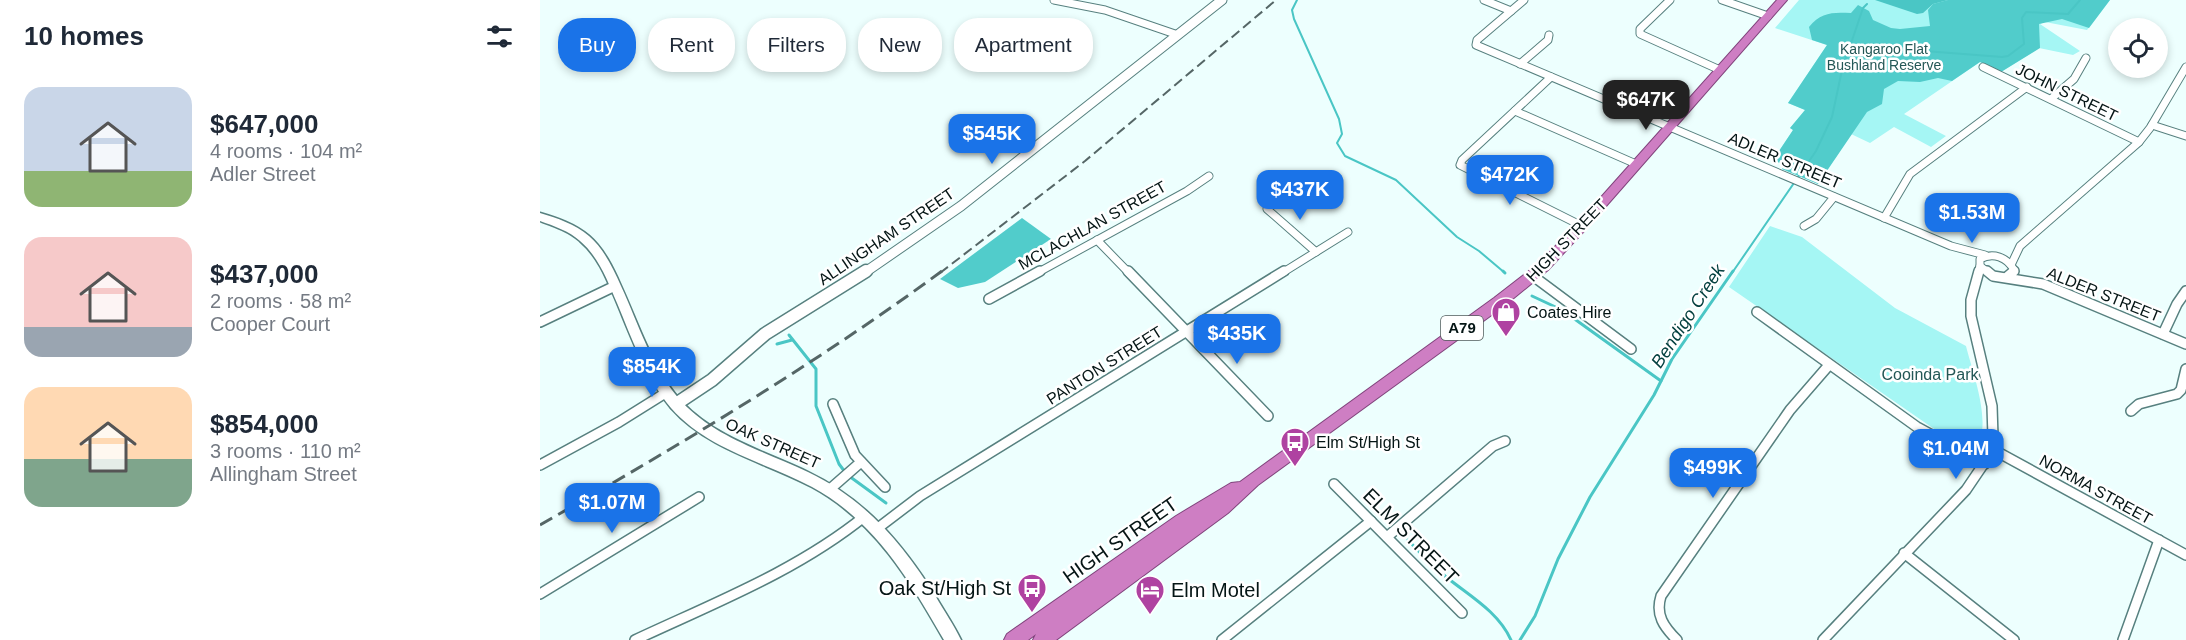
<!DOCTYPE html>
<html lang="en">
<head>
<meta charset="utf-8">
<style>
	:root { --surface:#fff; --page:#f2f2f3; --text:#1f2937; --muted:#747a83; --accent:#1a73e8 }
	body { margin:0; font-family:Arial,sans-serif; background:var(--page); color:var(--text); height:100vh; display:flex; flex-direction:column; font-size:22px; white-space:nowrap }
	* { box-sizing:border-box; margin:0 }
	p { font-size:20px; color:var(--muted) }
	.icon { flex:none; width:33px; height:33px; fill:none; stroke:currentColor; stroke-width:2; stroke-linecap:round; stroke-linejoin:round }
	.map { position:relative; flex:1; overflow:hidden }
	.panel { display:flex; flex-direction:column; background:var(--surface); width:540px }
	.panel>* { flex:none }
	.top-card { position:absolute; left:18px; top:18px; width:570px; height:54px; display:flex; gap:12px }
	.controls { position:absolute; left:1568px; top:18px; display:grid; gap:12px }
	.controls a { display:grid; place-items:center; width:60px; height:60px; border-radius:50%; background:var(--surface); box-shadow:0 3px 9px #0003; font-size:30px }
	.price { position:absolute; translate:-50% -51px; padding:0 14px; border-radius:12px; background:var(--accent); color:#fff; font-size:20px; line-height:39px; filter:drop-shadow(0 2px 3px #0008) }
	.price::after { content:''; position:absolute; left:50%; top:36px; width:18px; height:14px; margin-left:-9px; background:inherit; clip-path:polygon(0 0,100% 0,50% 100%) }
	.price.on { background:#222; color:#fff }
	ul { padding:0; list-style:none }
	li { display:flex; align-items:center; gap:18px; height:150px; padding:0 24px }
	li span { display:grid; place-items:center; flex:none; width:168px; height:120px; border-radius:18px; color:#555 }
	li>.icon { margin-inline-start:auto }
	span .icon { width:72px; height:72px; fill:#fffc; stroke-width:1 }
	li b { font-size:26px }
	h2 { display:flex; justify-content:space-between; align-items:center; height:72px; padding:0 24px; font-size:26px }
	.pill { padding:0 21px; border-radius:24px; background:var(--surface); box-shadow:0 3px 9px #0003; font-size:21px; line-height:54px }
	.pill.on { background:var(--accent); color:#fff }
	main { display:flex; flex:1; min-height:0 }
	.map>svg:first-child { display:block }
</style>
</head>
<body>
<main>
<section class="panel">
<h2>10 homes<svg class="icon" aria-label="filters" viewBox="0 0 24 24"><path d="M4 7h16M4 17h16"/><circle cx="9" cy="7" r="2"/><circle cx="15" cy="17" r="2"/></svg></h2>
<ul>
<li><span style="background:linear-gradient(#c9d6e8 70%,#8fb573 0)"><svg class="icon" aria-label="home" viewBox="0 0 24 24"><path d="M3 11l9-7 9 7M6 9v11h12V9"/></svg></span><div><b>$647,000</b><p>4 rooms · 104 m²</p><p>Adler Street</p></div></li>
<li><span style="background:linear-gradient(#f6c9c9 75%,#9aa5b1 0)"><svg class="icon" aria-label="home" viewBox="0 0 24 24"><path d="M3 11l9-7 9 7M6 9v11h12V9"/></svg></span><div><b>$437,000</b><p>2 rooms · 58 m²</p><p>Cooper Court</p></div></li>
<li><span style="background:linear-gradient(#ffd9b3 60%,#7fa58c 0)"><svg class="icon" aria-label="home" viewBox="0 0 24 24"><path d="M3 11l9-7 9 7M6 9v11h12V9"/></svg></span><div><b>$854,000</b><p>3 rooms · 110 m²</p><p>Allingham Street</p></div></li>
</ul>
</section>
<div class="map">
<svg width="1646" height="640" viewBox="0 0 1646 640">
	<rect width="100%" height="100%" fill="#edfffe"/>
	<g fill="#a5f6f4">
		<path d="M1259,0H1570L1547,30L1505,22L1500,24L1540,51L1533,55L1499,48L1461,72L1440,62L1364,114L1406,136L1391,147L1354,127L1330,143L1311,134L1278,184L1242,169L1245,165L1233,160L1253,130L1250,128L1265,110L1248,103L1287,45L1235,28Z"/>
		<path d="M1230,226L1262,237L1355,308L1426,346C1432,371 1454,427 1435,448L1428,449L1413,442L1189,287Z"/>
	</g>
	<g fill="#51cccb">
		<path d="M1408,0H1570L1549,28L1522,19L1499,24L1500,48L1461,72L1440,62L1412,81L1398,78L1380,82L1358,81L1344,89L1342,104L1327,112L1278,184L1242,169L1245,165L1233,160L1253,130L1250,128L1265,110L1248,103L1287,45L1272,40L1269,27C1281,12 1293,12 1311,13L1318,5L1329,11L1333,20L1351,28L1360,29L1390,26L1388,10L1393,4Z"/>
		<path d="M482,218L511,239L445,282L418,288L400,279Z"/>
	</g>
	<path fill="#4ac6c5" d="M1335,0H1408L1393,4L1383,13L1377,14Z"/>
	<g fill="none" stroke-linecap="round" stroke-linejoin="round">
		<g stroke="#4ac6c5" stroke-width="2">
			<path d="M757,0L752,10L754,19L799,119L802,134L797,143L805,156L856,180L917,237L939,251L965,273"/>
			<path d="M1310,51L1332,53L1372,50L1462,57L1468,56L1484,44L1482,18L1486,12L1528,14L1540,0"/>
			<path d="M1192,273L1276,151L1292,117L1302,70L1323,8L1327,4"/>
		</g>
		<g stroke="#4ac6c5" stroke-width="3">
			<path d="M963,271L965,273"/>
			<path d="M992,296L1022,310L1121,381"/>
			<path d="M249,335L276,369V406L299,464L305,472"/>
			<path d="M237,344L252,340"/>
			<path d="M309,476L346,503"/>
			<path d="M868,540C880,553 892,565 905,576C928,595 958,611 971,640"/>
			<path d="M980,640L995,616L1018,559L1050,497L1114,395L1132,359L1193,271"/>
		</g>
		<g stroke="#57807f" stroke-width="9">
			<g id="minor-far1">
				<path d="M514,0L565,10L638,35"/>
				<path d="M944,0L971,11"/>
				<path d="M984,0L937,40L936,45L1411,246L1445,255"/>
				<path d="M1130,0L1100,29V34L1180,70"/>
				<path d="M1182,0L1228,16"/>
				<path d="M980,64L1008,40L1009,35"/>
				<path d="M1443,67L1599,142"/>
				<path d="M1011,77L922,160L920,165L1042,226"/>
				<path d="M1511,99L1534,79L1546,58"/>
				<path d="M975,111L1096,164"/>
				<path d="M1612,125L1646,136"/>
				<path d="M727,209L776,252"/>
				<path d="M1344,218L1370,174L1487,87"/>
				<path d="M1264,226L1276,219L1294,197"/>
				<path d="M557,240L589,273"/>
				<path d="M1471,265L1480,246L1599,142L1610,128L1646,67"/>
				<path d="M497,273L647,191L669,176"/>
				<path d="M742,273L808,232"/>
				<path d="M1438,273L1440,266"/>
				<path d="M1449,273L1440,266V259C1453,252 1467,257 1474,270L1473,273"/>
			</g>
		</g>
		<g stroke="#57807f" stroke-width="12">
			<g id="minor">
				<path d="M588,271L728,416"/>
				<path d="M1447,271L1453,276L1503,284L1646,344"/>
				<path d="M993,276L1091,349"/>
				<path d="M1468,276L1474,271"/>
				<path d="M449,299L500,271"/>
				<path d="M1217,312L1377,427L1445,464"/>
				<path d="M0,322L75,286"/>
				<path d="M1623,334L1637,304L1646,291"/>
				<path d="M293,404L315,455L345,487"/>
				<path d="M1591,411L1599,404L1637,394L1641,390L1646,369"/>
				<path d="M1452,449L1646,555"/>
				<path d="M0,465L79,422L127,392"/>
				<path d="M794,484L922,613"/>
				<path d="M289,490L321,462"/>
				<path d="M338,528L380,496L744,271"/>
				<path d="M847,537L953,446L965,441"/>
				<path d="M1364,553L1474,640"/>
				<path d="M0,594L159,497"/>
				<path d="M95,640C174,603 257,571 325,516"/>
				<path d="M682,640L831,521"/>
				<path d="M1137,640C1124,627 1115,615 1121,596L1250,410L1289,365"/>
				<path d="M1283,640L1426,490L1449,456L1453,437L1452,406L1431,316V300L1439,271"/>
				<path d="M1583,640L1619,540"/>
			</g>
		</g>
		<g stroke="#57807f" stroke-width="11">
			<path id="tertiary-far1" d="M324,273L421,206L682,0"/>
		</g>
		<g stroke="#57807f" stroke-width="15">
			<path id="tertiary" d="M136,404L172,380L225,334L326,271"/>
		</g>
		<g stroke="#57807f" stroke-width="3">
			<path id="secondary" d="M0,213C17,218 35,224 49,236C64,249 73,268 81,286C99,325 112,369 142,402C176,438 224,451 268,472C325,499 363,544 396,597C404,611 414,625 421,640H404C370,581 335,521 272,487C225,462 168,450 131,408C106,378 92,339 77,303C68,282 59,257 40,241C29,231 14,226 0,221Z"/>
		</g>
		<g stroke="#80447c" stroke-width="2">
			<path id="trunk" d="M1237,0H1247L1046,229L1008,270L964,306L718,485L688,513L516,640H493L496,634L488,640H464L467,634L636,516L691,483L700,482L954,298L998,264L1038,223Z"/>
		</g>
		<use href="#minor-far1" stroke="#fff" stroke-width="7"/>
		<use href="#minor" stroke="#fff" stroke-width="9"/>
		<use href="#tertiary-far1" stroke="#fff" stroke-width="9"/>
		<use href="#tertiary" stroke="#fff" stroke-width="12"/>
		<use href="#secondary" fill="#fff" fill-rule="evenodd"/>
		<use href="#trunk" fill="#ce7ec3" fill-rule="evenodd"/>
		<path stroke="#566" stroke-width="2" stroke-dasharray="10 5" stroke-linecap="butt" d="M400,273L545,161L736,0"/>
		<path stroke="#566" stroke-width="3" stroke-dasharray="14 7" stroke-linecap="butt" d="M0,525C138,446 274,365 402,271"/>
	</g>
	<defs>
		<g id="shop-pin" transform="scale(1.5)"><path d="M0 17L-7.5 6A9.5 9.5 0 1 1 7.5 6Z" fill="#af42a1" stroke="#fff"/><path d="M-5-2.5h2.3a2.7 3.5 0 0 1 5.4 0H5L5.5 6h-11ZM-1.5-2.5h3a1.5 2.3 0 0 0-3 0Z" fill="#fff"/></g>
		<g id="bus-pin" transform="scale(1.5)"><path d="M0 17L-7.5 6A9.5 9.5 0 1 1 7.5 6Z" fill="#af42a1" stroke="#fff"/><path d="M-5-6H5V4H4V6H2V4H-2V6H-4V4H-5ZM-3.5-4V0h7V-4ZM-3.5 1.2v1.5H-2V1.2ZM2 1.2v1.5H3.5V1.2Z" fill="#fff"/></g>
		<g id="hotel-pin" transform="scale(1.5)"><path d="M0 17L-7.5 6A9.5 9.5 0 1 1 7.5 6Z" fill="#af42a1" stroke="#fff"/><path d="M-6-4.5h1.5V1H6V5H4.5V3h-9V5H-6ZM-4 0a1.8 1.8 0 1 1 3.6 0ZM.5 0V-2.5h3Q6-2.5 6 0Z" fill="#fff"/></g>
	</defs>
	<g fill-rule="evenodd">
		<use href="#shop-pin" x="966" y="312"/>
		<use href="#bus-pin" x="755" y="442"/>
		<use href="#bus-pin" x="492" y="588"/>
		<use href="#hotel-pin" x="610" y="590"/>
	</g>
	<g text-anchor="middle" stroke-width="5" stroke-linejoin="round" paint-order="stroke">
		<g font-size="14" fill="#235756" stroke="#fff">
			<text x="1344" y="54">Kangaroo Flat<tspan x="1344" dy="16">Bushland Reserve</tspan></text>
		</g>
		<rect fill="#fff" stroke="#505b5b" stroke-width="1.5" x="901" y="316" width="42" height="24" rx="4.5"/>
		<g font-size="15" font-weight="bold" fill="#051515">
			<text x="922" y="333">A79</text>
		</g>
		<g font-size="16" fill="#051515" stroke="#fff">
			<text transform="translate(1527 92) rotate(26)" y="6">JOHN STREET</text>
			<text transform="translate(1245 160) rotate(23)" y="6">ADLER STREET</text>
			<text transform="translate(552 225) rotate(-29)" y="6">MCLACHLAN STREET</text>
			<text transform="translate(346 236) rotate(-34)" y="6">ALLINGHAM STREET</text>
			<text transform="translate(1026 240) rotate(-46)" y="6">HIGH STREET</text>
			<text transform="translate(1564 294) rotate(22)" y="6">ALDER STREET</text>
			<text transform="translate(564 365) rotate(-32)" y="6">PANTON STREET</text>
			<text transform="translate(233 443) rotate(24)" y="6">OAK STREET</text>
			<text transform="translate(1556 489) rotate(29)" y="6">NORMA STREET</text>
		</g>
		<g font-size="16" fill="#051515" stroke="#fff" text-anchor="start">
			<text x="987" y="318">Coates Hire</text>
			<text x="776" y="448">Elm St/High St</text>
		</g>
		<g font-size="16" fill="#235756" stroke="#fff">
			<text x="1390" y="380">Cooinda Park</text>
		</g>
		<g font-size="18" font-style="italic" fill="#04403f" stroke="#fff">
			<text transform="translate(1148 316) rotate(-57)" y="6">Bendigo Creek</text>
		</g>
		<g font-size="20" fill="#051515" stroke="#fff">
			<text transform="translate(871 536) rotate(45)" y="7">ELM STREET</text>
			<text transform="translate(580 540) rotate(-35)" y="7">HIGH STREET</text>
		</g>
		<g font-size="20" fill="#051515" stroke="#fff" text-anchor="end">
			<text x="471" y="595">Oak St/High St</text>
			<text x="631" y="597" text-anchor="start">Elm Motel</text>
		</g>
	</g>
</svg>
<div class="controls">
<a><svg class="icon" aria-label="locate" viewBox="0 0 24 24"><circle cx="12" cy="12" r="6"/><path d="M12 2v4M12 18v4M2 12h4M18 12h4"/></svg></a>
</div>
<b class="price on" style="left:1106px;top:131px">$647K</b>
<b class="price" style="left:452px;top:165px">$545K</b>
<b class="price" style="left:970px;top:206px">$472K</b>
<b class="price" style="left:760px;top:221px">$437K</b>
<b class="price" style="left:1432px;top:244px">$1.53M</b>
<b class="price" style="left:697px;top:365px">$435K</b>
<b class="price" style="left:112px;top:398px">$854K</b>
<b class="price" style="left:1416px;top:480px">$1.04M</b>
<b class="price" style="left:1173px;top:499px">$499K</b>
<b class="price" style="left:72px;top:534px">$1.07M</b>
<div class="top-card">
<a class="pill on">Buy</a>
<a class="pill">Rent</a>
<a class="pill">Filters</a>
<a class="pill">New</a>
<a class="pill">Apartment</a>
</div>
</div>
</main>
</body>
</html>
